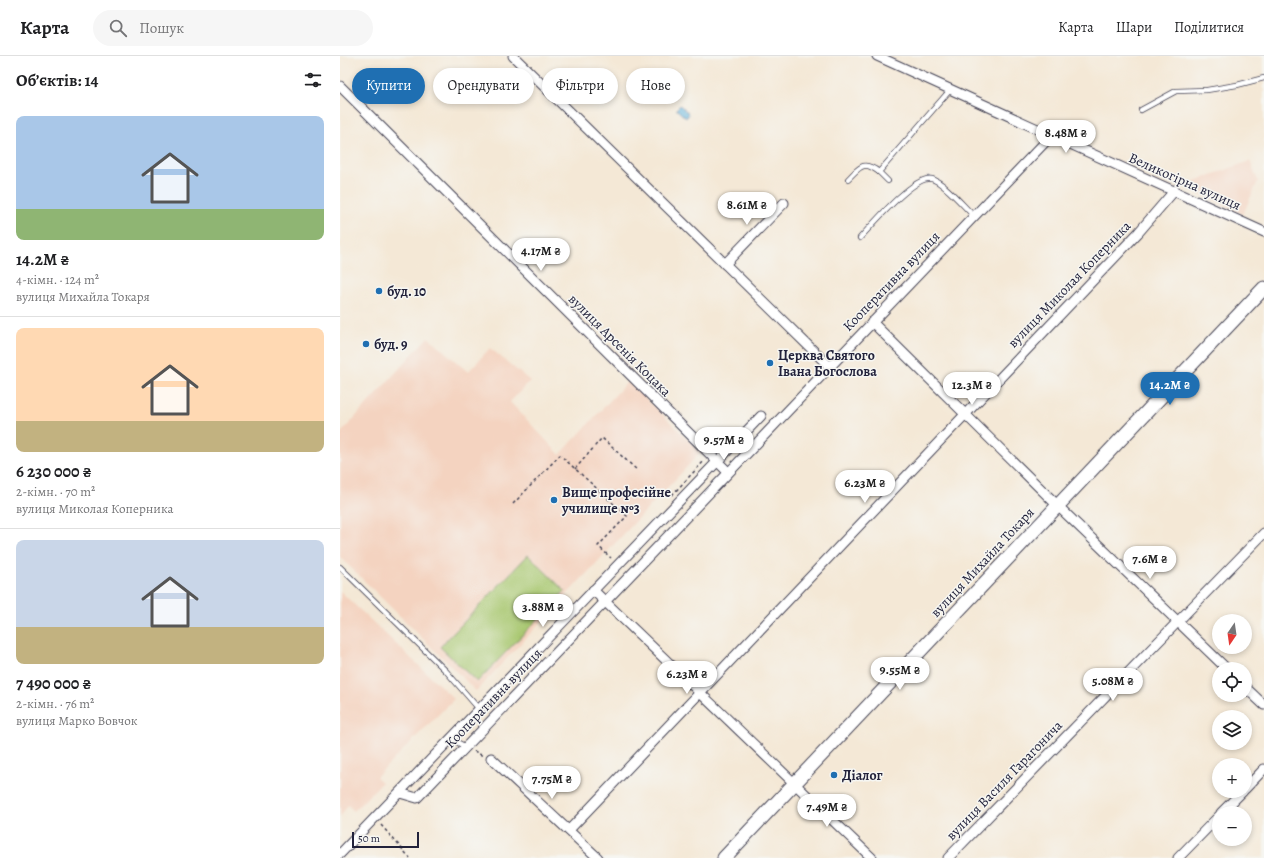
<!DOCTYPE html>
<html lang="uk">
<head>
<meta charset="utf-8">
<style>
	:root { --surface:#fff; --page:#f6f6f6; --text:#202124; --muted:#757577; --line:#e0e0e0; --accent:#1f6fb2 }
	body { margin:0; font-family:Alegreya,serif; background:var(--page); color:var(--text); height:100vh; display:flex; flex-direction:column; font-size:15px; white-space:nowrap }
	* { box-sizing:border-box; margin:0 }
	p { font-size:13px; color:var(--muted) }
	.icon { flex:none; width:22px; height:22px; fill:none; stroke:currentColor; stroke-width:2; stroke-linecap:round; stroke-linejoin:round }
	.map { position:relative; flex:1; overflow:hidden }
	.side { display:flex; flex-direction:column; background:var(--surface); width:340px }
	.side>* { flex:none }
	.top-card { position:absolute; left:12px; top:12px; width:380px; height:36px; display:flex; gap:8px }
	.needle { width:26px; rotate:193deg }
	.tools { position:absolute; left:872px; top:558px; display:grid; gap:8px }
	.tools a { display:grid; place-items:center; width:40px; height:40px; border-radius:50%; background:var(--surface); box-shadow:0 2px 6px #0003; font-size:20px }
	.scale { position:absolute; left:12px; bottom:10px; width:67px; box-sizing:border-box; padding-left:4px; border:2px solid #22223b; border-top:0; font-size:11px; line-height:14px; white-space:nowrap; color:#22223b; -webkit-text-stroke:3px #f6f6f2; paint-order:stroke }
	.price { position:absolute; translate:-50% -34px; padding:0 9px; border-radius:14px; background:#fff; color:#222; font-size:13px; line-height:26px; filter:drop-shadow(0 1px 2px #0008) }
	.price::after { content:''; position:absolute; left:50%; top:24px; width:12px; height:9px; margin-left:-6px; background:inherit; clip-path:polygon(0 0,100% 0,50% 100%) }
	.price.on { background:var(--accent); color:#fff }
	ul { padding:0; list-style:none }
	li { display:grid; align-content:center; gap:8px; height:212px; padding:0 16px }
	li+li { border-top:1px solid var(--line) }
	li span { display:grid; place-items:center; height:124px; border-radius:8px; color:#555 }
	li>.icon { margin-inline-start:auto }
	span .icon { width:72px; height:72px; fill:#fffc; stroke-width:1 }
	li b { font-size:17px }
	h2 { display:flex; justify-content:space-between; align-items:center; height:48px; padding:0 16px; font-size:17px }
	.chip { padding:0 14px; border-radius:18px; background:var(--surface); box-shadow:0 2px 6px #0003; font-size:14px; line-height:36px }
	.chip.on { background:var(--accent); color:#fff }
	header { display:flex; align-items:center; gap:24px; box-sizing:border-box; height:56px; padding:0 20px; background:var(--surface); border-bottom:1px solid var(--line) }
	header strong { font-size:19px }
	nav { display:flex; gap:22px; margin-inline-start:auto; font-size:14px }
	.search { width:280px; height:36px; background:var(--page); display:flex; align-items:center; gap:10px; box-sizing:border-box; padding:0 14px; border-radius:22px; color:var(--muted); font-size:15px }
	main { display:flex; flex:1; min-height:0 }
	.map>svg:first-child { display:block }
</style>
</head>
<body>
<header>
<strong>Карта</strong>
<div class="search"><svg class="icon" aria-label="search" viewBox="0 0 24 24"><circle cx="10" cy="10" r="6"/><path d="M15 15l6 6"/></svg>Пошук</div>
<nav><a>Карта</a><a>Шари</a><a>Поділитися</a></nav>
</header>
<main>
<section class="side">
<h2>Об’єктів: 14<svg class="icon" aria-label="filters" viewBox="0 0 24 24"><path d="M4 7h16M4 17h16"/><circle cx="9" cy="7" r="2"/><circle cx="15" cy="17" r="2"/></svg></h2>
<ul>
<li><span style="background:linear-gradient(#a9c7e8 75%,#8fb573 0)"><svg class="icon" aria-label="home" viewBox="0 0 24 24"><path d="M3 11l9-7 9 7M6 9v11h12V9"/></svg></span><div><b>14.2M ₴</b><p>4-кімн. · 124 m²</p><p>вулиця Михайла Токаря</p></div></li>
<li><span style="background:linear-gradient(#ffd9b3 75%,#c2b280 0)"><svg class="icon" aria-label="home" viewBox="0 0 24 24"><path d="M3 11l9-7 9 7M6 9v11h12V9"/></svg></span><div><b>6 230 000 ₴</b><p>2-кімн. · 70 m²</p><p>вулиця Миколая Коперника</p></div></li>
<li><span style="background:linear-gradient(#c9d6e8 70%,#c2b280 0)"><svg class="icon" aria-label="home" viewBox="0 0 24 24"><path d="M3 11l9-7 9 7M6 9v11h12V9"/></svg></span><div><b>7 490 000 ₴</b><p>2-кімн. · 76 m²</p><p>вулиця Марко Вовчок</p></div></li>
</ul>
</section>
<div class="map">
<svg width="924" height="802" viewBox="0 0 924 802">
	<rect width="100%" height="100%" fill="#f6f6f2"/>
	<filter id="ink" filterUnits="userSpaceOnUse"><feTurbulence type="fractalNoise" baseFrequency=".025" numOctaves="2"/><feDisplacementMap in="SourceGraphic" scale="8" xChannelSelector="R" yChannelSelector="G"/><feConvolveMatrix kernelMatrix="1 2 1 2 8 2 1 2 1" color-interpolation-filters="sRGB"/></filter>
	<filter id="wash" filterUnits="userSpaceOnUse"><feTurbulence type="fractalNoise" baseFrequency=".012" numOctaves="4" result="noise"/><feDisplacementMap in="SourceGraphic" scale="16" xChannelSelector="R" yChannelSelector="G"/><feGaussianBlur stdDeviation="0.9" result="paint"/><feColorMatrix in="noise" values="0 0 0 0 0 0 0 0 0 0 0 0 0 0 0 0 0 1.4 0 .05"/><feComposite in="paint" operator="in"/></filter>
	<g filter="url(#wash)">
		<rect width="100%" height="100%" fill="#f4e8d6"/>
		<g fill="#f4d3c0">
			<path d="M910,105L918,125L903,158L847,132L849,127Z"/>
			<path d="M88,281L128,316L150,292L190,325L170,346L220,399L288,325L361,396L136,635L0,501V378Z"/>
			<path d="M0,535L114,643L36,721L42,726L14,755L8,749L0,761Z"/>
		</g>
		<path fill="#a8c76f" stroke="#657455" d="M188,499L225,535L137,626L100,591Z"/>
		<path fill="#5eb1da" stroke="#406a8a" d="M340,49L349,58L346,62L336,53Z"/>
	</g>
	<g filter="url(#ink)">
		<g fill="none" stroke-linecap="round" stroke-linejoin="round">
			<g stroke="#424052" stroke-width="6">
				<g id="lane">
					<path d="M801,54L836,35L867,34L897,29L924,22"/>
					<path d="M539,116L548,125"/>
					<path d="M508,123C520,111 523,104 539,116L611,33"/>
					<path d="M520,182C532,169 575,118 592,123C605,127 624,151 634,160"/>
					<path d="M0,511L106,615L139,653"/>
					<path d="M111,683L126,691"/>
				</g>
			</g>
			<g stroke="#424052" stroke-width="11">
				<g id="street">
					<path d="M173,0L489,310"/>
					<path d="M537,0L924,176"/>
					<path d="M0,30L388,416"/>
					<path d="M385,208L444,147"/>
					<path d="M532,266L718,450L887,613"/>
					<path d="M253,534L532,802"/>
					<path d="M905,631L924,649"/>
					<path d="M151,702L258,802"/>
					<path d="M905,733L924,713"/>
					<path d="M60,737L77,742L711,80"/>
					<path d="M881,757L903,735"/>
					<path d="M229,774L798,177L835,134"/>
					<path d="M0,798L421,360"/>
					<path d="M608,802L924,477"/>
					<path d="M838,802L879,760"/>
				</g>
			</g>
			<g stroke="#424052" stroke-width="15">
				<path id="secondary" d="M384,802L924,232"/>
			</g>
			<g stroke="#424052" stroke-width="1.5" stroke-dasharray="3 3" stroke-linecap="butt">
				<path d="M235,413L262,382L298,415"/>
				<path d="M332,439L365,404"/>
				<path d="M173,448L220,399L287,460L258,490L271,502"/>
				<path d="M134,695L143,700"/>
				<path d="M41,769L70,802"/>
			</g>
			<use href="#lane" stroke="#fff" stroke-width="4.5"/>
			<use href="#street" stroke="#fff" stroke-width="9"/>
			<use href="#secondary" stroke="#fff" stroke-width="13"/>
		</g>
	</g>
	<g fill="#1f6fb2" stroke="#f6f6f2" stroke-width="1.5">
		<circle cx="39" cy="235" r="4"/>
		<circle cx="26" cy="288" r="4"/>
		<circle cx="430" cy="307" r="4"/>
		<circle cx="214" cy="444" r="4"/>
		<circle cx="494" cy="719" r="4"/>
	</g>
	<g text-anchor="middle" stroke-width="3" stroke-linejoin="round" paint-order="stroke">
		<g font-size="14" fill="#22223b" stroke="#f6f6f2">
			<text transform="translate(845 125) rotate(24)" y="5">Великогірна вулиця</text>
			<text transform="translate(551 225) rotate(-46)" y="5">Кооперативна вулиця</text>
			<text transform="translate(729 228) rotate(-46)" y="5">вулиця Миколая Коперника</text>
			<text transform="translate(280 289) rotate(45)" y="5">вулиця Арсенія Коцака</text>
			<text transform="translate(642 506) rotate(-47)" y="5">вулиця Михайла Токаря</text>
			<text transform="translate(153 642) rotate(-46)" y="5">Кооперативна вулиця</text>
			<text transform="translate(664 724) rotate(-46)" y="5">вулиця Василя Гарагонича</text>
		</g>
		<g font-size="14" font-weight="bold" fill="#22223b" stroke="#f6f6f2" text-anchor="start">
			<text x="47" y="240">буд. 10</text>
			<text x="34" y="293">буд. 9</text>
			<text x="438" y="304">Церква Святого<tspan x="438" dy="16">Івана Богослова</tspan></text>
			<text x="222" y="441">Вище професійне<tspan x="222" dy="16">училище №3</tspan></text>
			<text x="502" y="724">Діалог</text>
		</g>
	</g>
</svg>
<div class="tools">
<a><svg class="needle" viewBox="-14 -14 28 28"><path d="M0-13l5 13h-10z" fill="#e53935"/><path d="M0 13l5-13h-10z" fill="#757577"/></svg></a>
<a><svg class="icon" aria-label="locate" viewBox="0 0 24 24"><circle cx="12" cy="12" r="6"/><path d="M12 2v4M12 18v4M2 12h4M18 12h4"/></svg></a>
<a><svg class="icon" aria-label="layers" viewBox="0 0 24 24"><path d="M12 4l9 5-9 5-9-5zM3 14l9 5 9-5"/></svg></a>
<a>+</a>
<a>−</a>
</div>
<div class="scale">50 m</div>
<b class="price" style="left:726px;top:98px">8.48M ₴</b>
<b class="price" style="left:407px;top:170px">8.61M ₴</b>
<b class="price" style="left:201px;top:216px">4.17M ₴</b>
<b class="price" style="left:632px;top:350px">12.3M ₴</b>
<b class="price on" style="left:830px;top:350px">14.2M ₴</b>
<b class="price" style="left:384px;top:405px">9.57M ₴</b>
<b class="price" style="left:525px;top:448px">6.23M ₴</b>
<b class="price" style="left:810px;top:524px">7.6M ₴</b>
<b class="price" style="left:203px;top:572px">3.88M ₴</b>
<b class="price" style="left:560px;top:635px">9.55M ₴</b>
<b class="price" style="left:347px;top:639px">6.23M ₴</b>
<b class="price" style="left:773px;top:646px">5.08M ₴</b>
<b class="price" style="left:212px;top:744px">7.75M ₴</b>
<b class="price" style="left:487px;top:772px">7.49M ₴</b>
<div class="top-card">
<a class="chip on">Купити</a>
<a class="chip">Орендувати</a>
<a class="chip">Фільтри</a>
<a class="chip">Нове</a>
</div>
</div>
</main>
</body>
</html>
